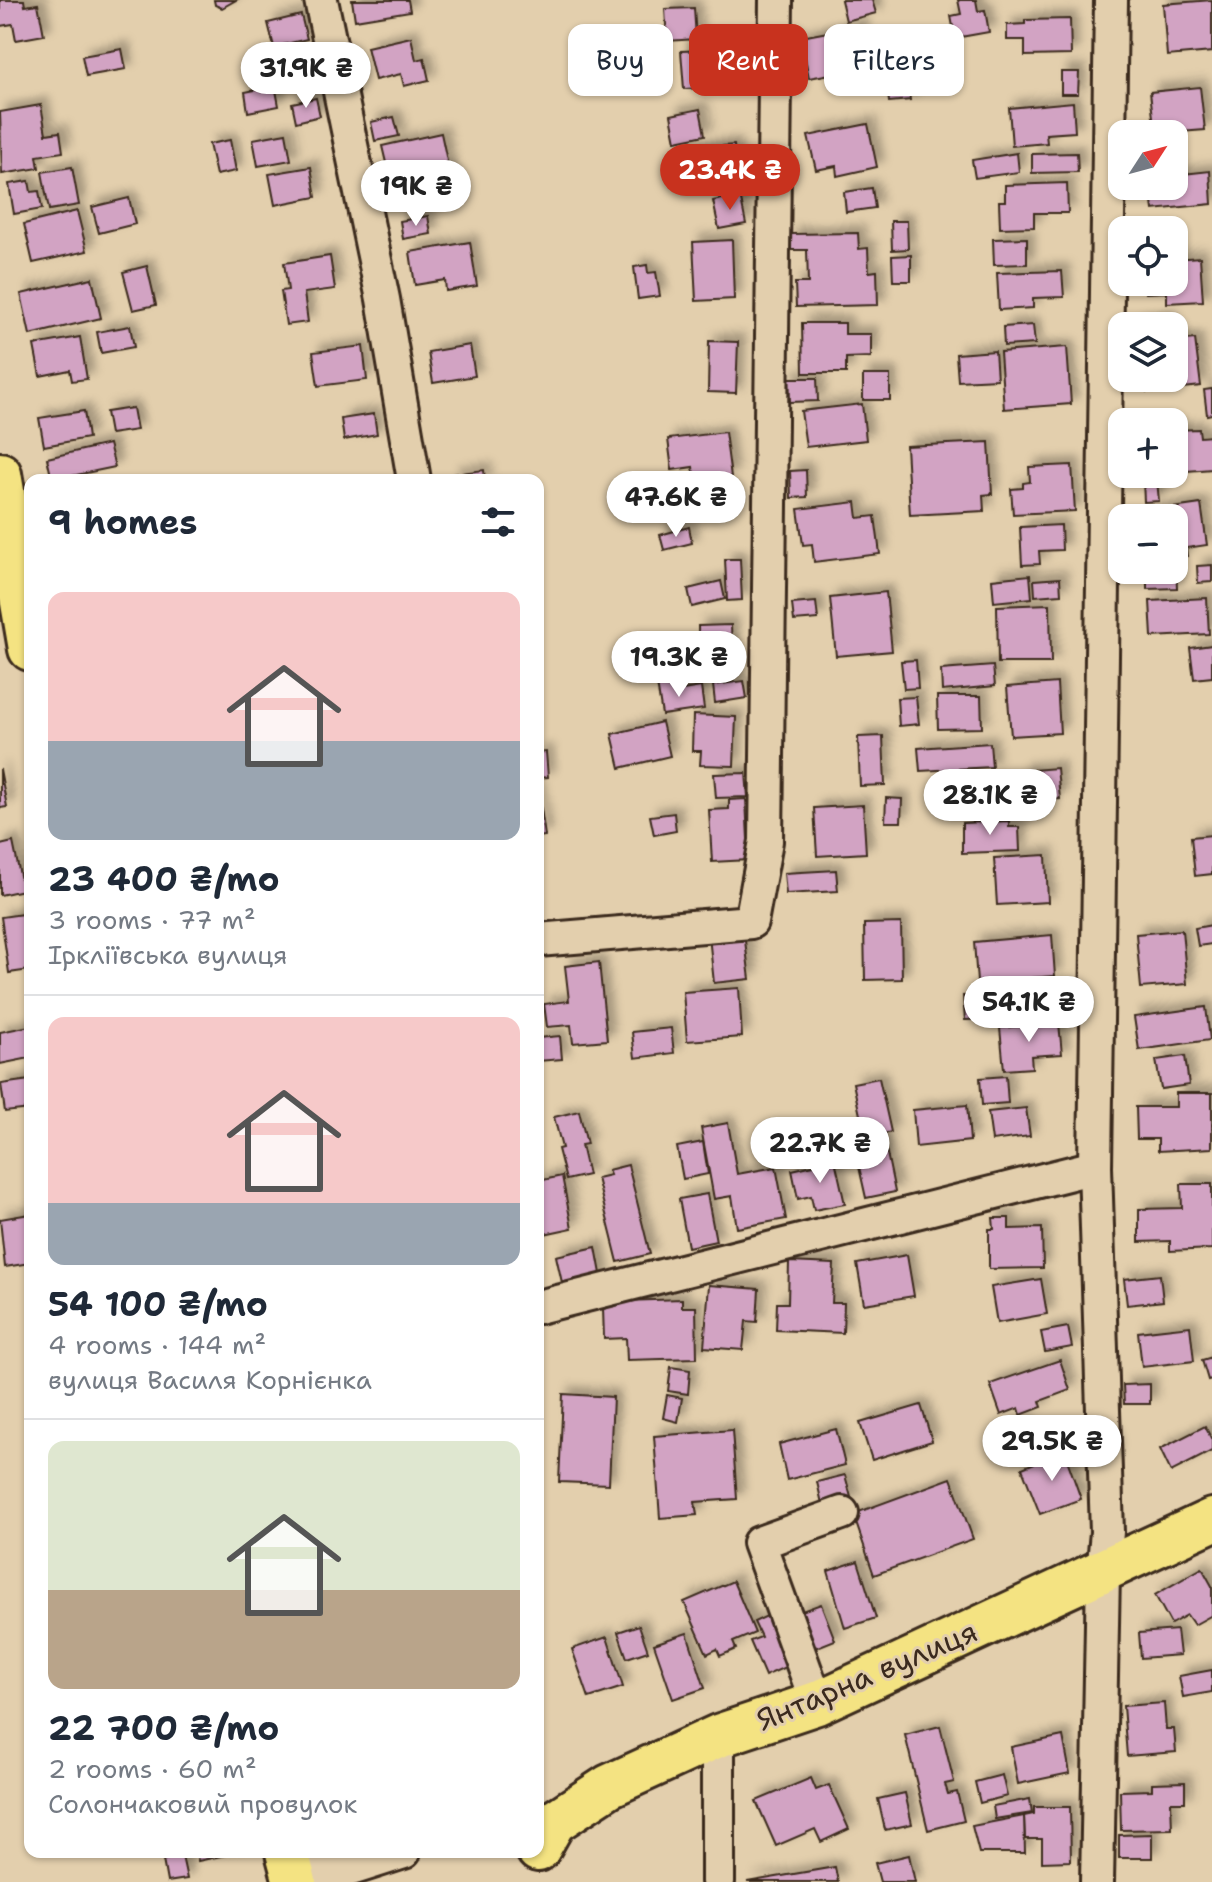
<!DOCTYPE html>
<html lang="en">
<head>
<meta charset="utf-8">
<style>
	:root { --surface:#fff; --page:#f6f6f7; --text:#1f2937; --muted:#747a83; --line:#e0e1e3; --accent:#c8321e }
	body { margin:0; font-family:"Shantell Sans",sans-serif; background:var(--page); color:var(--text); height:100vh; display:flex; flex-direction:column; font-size:30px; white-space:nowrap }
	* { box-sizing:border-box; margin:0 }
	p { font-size:26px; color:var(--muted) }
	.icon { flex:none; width:44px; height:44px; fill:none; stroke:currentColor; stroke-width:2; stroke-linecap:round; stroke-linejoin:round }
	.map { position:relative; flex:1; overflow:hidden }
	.panel { position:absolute; left:24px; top:474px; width:520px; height:1384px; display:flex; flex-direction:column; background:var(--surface); border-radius:16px; box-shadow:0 2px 6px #0004 }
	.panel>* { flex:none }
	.guide { position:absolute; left:568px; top:24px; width:524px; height:72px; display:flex; gap:16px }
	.needle { width:52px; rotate:54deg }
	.controls { position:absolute; left:1108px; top:120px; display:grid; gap:16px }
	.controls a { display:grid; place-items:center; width:80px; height:80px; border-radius:16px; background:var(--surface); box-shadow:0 2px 6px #0004; font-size:40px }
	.price { position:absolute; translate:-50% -68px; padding:0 18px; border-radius:28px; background:#fff; color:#222; font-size:26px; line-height:52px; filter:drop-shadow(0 2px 4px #0008) }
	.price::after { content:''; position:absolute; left:50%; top:48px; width:24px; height:18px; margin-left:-12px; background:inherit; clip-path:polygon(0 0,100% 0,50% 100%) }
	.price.selected { background:var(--accent); color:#fff }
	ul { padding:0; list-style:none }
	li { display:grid; align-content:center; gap:16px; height:424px; padding:0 24px }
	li+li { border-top:2px solid var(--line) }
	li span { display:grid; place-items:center; height:248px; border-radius:16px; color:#555 }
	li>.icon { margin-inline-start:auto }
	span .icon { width:144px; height:144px; fill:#fffc; stroke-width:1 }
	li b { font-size:34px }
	h2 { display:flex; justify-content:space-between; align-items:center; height:96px; padding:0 24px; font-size:34px }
	.pill { padding:0 28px; border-radius:16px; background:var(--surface); box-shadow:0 2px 6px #0004; font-size:28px; line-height:72px }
	.pill.selected { background:var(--accent); color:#fff }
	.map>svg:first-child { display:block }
</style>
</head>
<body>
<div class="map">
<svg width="1212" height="1882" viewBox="0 0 1212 1882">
	<defs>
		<filter id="shadow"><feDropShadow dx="7" dy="-7" stdDeviation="4" flood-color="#0004"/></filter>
	</defs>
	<rect width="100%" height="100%" fill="#e3cfad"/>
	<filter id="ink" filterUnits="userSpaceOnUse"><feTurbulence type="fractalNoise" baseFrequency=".0125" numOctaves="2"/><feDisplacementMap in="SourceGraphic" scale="16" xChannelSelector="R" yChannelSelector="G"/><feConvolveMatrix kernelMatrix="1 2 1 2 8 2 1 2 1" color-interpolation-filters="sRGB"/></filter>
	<g filter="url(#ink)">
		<g fill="#d2a3c3" stroke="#3b2a1e" stroke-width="2" filter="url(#shadow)">
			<path d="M0,0H24L25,6L38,4L44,35L16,40L13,24L0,26Z"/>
			<path d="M214,0H236L222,8L215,5Z"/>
			<path d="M352,0H408L410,11L355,20Z"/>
			<path d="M841,0H872L876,13L846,21Z"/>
			<path d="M958,0H976L978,11L985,10L989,32L955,38L951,16L961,14Z"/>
			<path d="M1212,0V52L1167,56L1163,4Z"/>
			<path d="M694,8L696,39L667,41L665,9Z"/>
			<path d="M301,15L307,39L274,47L268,23Z"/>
			<path d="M1070,19L1071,55L1025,56V40H1007V25L1025,24V20Z"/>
			<path d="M860,26L868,67L809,78L801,37Z"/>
			<path d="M411,37L416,60L424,58L429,80L404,86L401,74L375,80L367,47Z"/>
			<path d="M122,49L126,69L86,76L82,56Z"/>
			<path d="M728,49L729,75L701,76L702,88L684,89L681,51Z"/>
			<path d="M295,57L300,86L276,90L279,106L248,112L245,92L260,89L255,64Z"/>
			<path d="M905,57L910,100L889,102L884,59Z"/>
			<path d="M1061,72H1079L1078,94H1061Z"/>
			<path d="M1200,87L1205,130L1155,134L1150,92Z"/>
			<path d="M316,98L320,116L296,122L292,103Z"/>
			<path d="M1073,102L1075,132L1046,134L1047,143L1012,146L1009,108Z"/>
			<path d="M41,105L46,134L60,132L63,152L37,156L39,168L2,174L0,112Z"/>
			<path d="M700,109L705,135L676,141L671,115Z"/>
			<path d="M394,117L399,136L375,141L371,122Z"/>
			<path d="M868,124L877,167L837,176L836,166L816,170L808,136Z"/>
			<path d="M286,133L291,160L258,166L253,139Z"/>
			<path d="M441,133L452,184L394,197L382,146Z"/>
			<path d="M230,140L236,171L216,175L209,144Z"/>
			<path d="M734,145L738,183L702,187V178L680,180L677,150Z"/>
			<path d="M1017,153L1019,172L975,178L972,160Z"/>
			<path d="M1077,153L1078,172L1032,173V154Z"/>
			<path d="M72,167L79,205L49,210L42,172Z"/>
			<path d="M311,167L316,197L275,205L269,174Z"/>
			<path d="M1210,171L1212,204L1153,210L1150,186H1174V175Z"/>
			<path d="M29,181L31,192L39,191L42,209L14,214L9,184Z"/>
			<path d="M1067,183L1068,213H1034V227L1000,228L999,201H1005V185Z"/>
			<path d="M872,188L875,208L846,212L844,192Z"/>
			<path d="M740,195L746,224L719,229L713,201Z"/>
			<path d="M129,198L135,224L99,233L92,207Z"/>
			<path d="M77,211L87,251L33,263L24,224Z"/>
			<path d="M428,216L431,234L403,239L400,221Z"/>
			<path d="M891,221H907L908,249L892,250Z"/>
			<path d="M858,233L859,249L868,248L869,272L877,271L878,305L796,307L795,283H808L807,250H791V234Z"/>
			<path d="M1027,238V264L994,265L993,239Z"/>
			<path d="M732,240L734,299L696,301L693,242Z"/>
			<path d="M470,242L477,286L446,291L445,280L415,285L410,252Z"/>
			<path d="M911,255V281H893L892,256Z"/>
			<path d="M330,256L335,289L304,293L308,322L286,325L281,291L288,290L284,263Z"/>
			<path d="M1200,257L1203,301L1167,303V292L1146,293L1145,282H1174V259Z"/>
			<path d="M647,265L648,273L656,272L660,296L638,299L634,267Z"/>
			<path d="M147,266L156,305L133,310L123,272Z"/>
			<path d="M1062,271L1064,297L1033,298V308L999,310L997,273Z"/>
			<path d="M92,278L101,318L30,335L21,294Z"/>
			<path d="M1169,317L1170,326H1136L1135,321Z"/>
			<path d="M802,323H845V334H871V357L846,358V373H803Z"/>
			<path d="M1033,325L1035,344L1004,346L1003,327Z"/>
			<path d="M130,326L134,347L101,353L97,332Z"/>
			<path d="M80,337L87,379L72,381L70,370L40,376L34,345Z"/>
			<path d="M1195,339L1201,386L1147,392L1145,378H1174V341Z"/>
			<path d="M709,341L738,342L736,393L708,392Z"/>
			<path d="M470,345L475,376L433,383L428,352Z"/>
			<path d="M363,346L367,380L318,386L313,352Z"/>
			<path d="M1067,347L1071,404L1004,409L1000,352Z"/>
			<path d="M995,351L997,379L958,381L956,354Z"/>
			<rect x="863" y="375" width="27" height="25"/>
			<path d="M789,378H817L818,401L790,402Z"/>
			<path d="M1212,389V414L1207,415L1204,390Z"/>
			<path d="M862,404L866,440L806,447L801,411Z"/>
			<path d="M133,408L137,430L110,434L106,412Z"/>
			<path d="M84,411L88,438L44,446L39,418Z"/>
			<path d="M374,414L377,434L344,440L341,419Z"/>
			<path d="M1199,429L1200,437L1212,436V469L1174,472V430Z"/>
			<path d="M725,432L731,477L695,481L693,467L672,470L668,439Z"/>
			<path d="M989,442L992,494L983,495L984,511L910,515L906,446Z"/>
			<path d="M109,444L115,467L52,480L47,458Z"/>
			<path d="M1072,465L1075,511L1013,514L1011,489L1023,488V483L1030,482L1029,467Z"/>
			<path d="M484,470L485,480H453L452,474Z"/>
			<path d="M806,470L807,497L791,498L790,471Z"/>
			<path d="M1143,480H1157L1159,501L1144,502Z"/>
			<path d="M710,491L714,512L673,521L668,500Z"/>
			<path d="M856,502L858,518L875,516L880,554L814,562L812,544L803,545L798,509Z"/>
			<path d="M1201,504L1207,545L1186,548L1187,556L1174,557V518H1146L1145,512Z"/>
			<path d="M1061,525L1062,550L1039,551L1040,564L1022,565L1020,527Z"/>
			<path d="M689,527L692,543L664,550L660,535Z"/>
			<path d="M725,559H740L742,600L727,601Z"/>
			<path d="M1174,563H1176L1177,588L1147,589V570H1174Z"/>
			<path d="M1212,565V582L1198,583L1197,566Z"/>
			<path d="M1030,575L1032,598L994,602L992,579Z"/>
			<path d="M1060,578L1061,594L1035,596L1034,580Z"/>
			<path d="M721,581L725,599L692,607L688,589Z"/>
			<path d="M886,592L892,651L836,656L830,598Z"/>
			<path d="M1207,598L1209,634L1152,637L1150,601Z"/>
			<path d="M816,602L818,619L794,621L792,604Z"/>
			<path d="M1050,604L1051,663H998L997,606Z"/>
			<path d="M731,625L733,672L699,673L698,626Z"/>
			<path d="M1212,645V677L1194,679L1190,648Z"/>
			<path d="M916,660L918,688L904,689L901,661Z"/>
			<path d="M993,666L995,686L942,691L941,670Z"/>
			<path d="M675,681L676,691L701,687L704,709L662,715L657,684Z"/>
			<path d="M744,681L747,698L715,703L713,685Z"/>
			<path d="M1057,683L1060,733L1011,736L1007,687Z"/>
			<path d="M937,696H981L982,728L938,729Z"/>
			<path d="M916,697L919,724L899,726L897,698Z"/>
			<path d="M693,715L736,717L734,766L700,765L701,751H692Z"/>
			<path d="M662,722L670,756L620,768L612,734Z"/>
			<path d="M883,736L885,785L860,786L858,737Z"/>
			<path d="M990,743L992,767L920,771L918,748Z"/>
			<path d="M546,752L548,777L538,778V753Z"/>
			<path d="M1057,768L1060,799L1034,801L1035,813L1011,815L1010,802L1022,801L1020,771Z"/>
			<path d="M0,769L7,807L0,808Z"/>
			<path d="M746,773L748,797L716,798L714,774Z"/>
			<path d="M538,788L545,836L538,837Z"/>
			<path d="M886,798L902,799L901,822H885Z"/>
			<path d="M746,799L749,860L712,862L709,810L729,809V800Z"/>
			<path d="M863,805L866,853L817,856L814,808Z"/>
			<path d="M674,813L676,831L654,835L650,816Z"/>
			<path d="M1009,821V827H1019L1020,851L962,853V823Z"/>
			<path d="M1212,835V874L1195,876L1191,837Z"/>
			<path d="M13,842L23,890L0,895V845Z"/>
			<path d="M1046,855L1048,902L997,905L994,858Z"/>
			<path d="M836,870L838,891L786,894L784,873Z"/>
			<path d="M30,913V970L9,973L1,917Z"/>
			<path d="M901,923L902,979L865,980L864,924Z"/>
			<path d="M1212,925V944L1198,946L1195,928Z"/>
			<path d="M1182,930L1187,984L1141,988L1136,934Z"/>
			<path d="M744,933L750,979L714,983L709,936Z"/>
			<path d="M1052,935L1055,976L977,982L974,942Z"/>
			<path d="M599,962L607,1040L573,1043L571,1025L547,1027L544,1004L569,1001L565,966Z"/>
			<path d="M739,988L742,1037L687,1041L683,992Z"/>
			<path d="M996,994L997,1019L965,1020L963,996Z"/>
			<path d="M1206,1007L1210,1040L1139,1050L1134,1017Z"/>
			<path d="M1059,1023L1062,1054L1031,1056L1032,1068L1004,1070L1000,1028Z"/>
			<path d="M30,1026V1058L0,1064V1032Z"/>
			<path d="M671,1028L674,1053L635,1058L632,1032Z"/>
			<path d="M560,1036L562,1059L538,1061V1038Z"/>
			<path d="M1185,1056L1189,1085L1161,1089L1156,1060Z"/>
			<path d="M1006,1076L1008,1103L982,1105L980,1078Z"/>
			<path d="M879,1078L891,1132L883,1134L895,1192L866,1198L853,1140L865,1138L853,1083Z"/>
			<path d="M30,1080V1109L5,1112L1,1084Z"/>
			<path d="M1176,1093H1212V1148L1158,1151V1139H1137L1136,1107H1176Z"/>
			<path d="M967,1105L970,1141L916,1147L913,1110Z"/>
			<path d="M1026,1108L1030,1136L992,1141L988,1112Z"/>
			<path d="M579,1111L587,1144L581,1145L588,1175L566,1180L558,1149L562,1148L554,1117Z"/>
			<path d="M728,1123L737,1174L776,1167L786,1219L737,1228L732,1196L714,1199L701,1128Z"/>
			<path d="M703,1142L708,1174L683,1179L677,1147Z"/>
			<path d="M835,1160L845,1204L814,1210L811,1196L798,1199L792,1170Z"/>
			<path d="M628,1165L650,1254L618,1262L597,1178L610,1175L608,1170Z"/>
			<path d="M562,1176L572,1228L544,1234L541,1217L538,1218V1181Z"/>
			<path d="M1181,1184H1212V1249L1170,1251V1241L1139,1242V1209L1182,1208Z"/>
			<path d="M707,1194L716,1241L688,1247L679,1199Z"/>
			<path d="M30,1214V1263L5,1267L0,1219Z"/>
			<path d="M993,1218H1009V1229L1042,1228L1043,1268L989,1269V1229H994Z"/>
			<path d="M596,1247L602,1279L563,1287L556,1256Z"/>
			<path d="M907,1255L914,1296L864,1304L857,1264Z"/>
			<path d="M789,1262L834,1264L832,1303H844L843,1333L776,1330L777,1303H788Z"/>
			<path d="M1160,1275L1163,1301L1127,1305L1124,1279Z"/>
			<path d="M1041,1279L1047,1314L997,1323L991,1287Z"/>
			<path d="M709,1285L759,1289L757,1322L746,1321L743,1350L704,1347Z"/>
			<path d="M682,1299V1307H696L697,1358L627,1360L626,1338L604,1339L603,1308L625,1301Z"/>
			<path d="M1190,1326L1194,1361L1142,1367L1138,1332Z"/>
			<path d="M1068,1327L1072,1347L1045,1352L1041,1332Z"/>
			<path d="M1212,1357V1379L1208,1380L1202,1360Z"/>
			<path d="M1060,1360L1070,1390L1040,1401L1042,1407L1021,1415L1019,1408L1001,1415L990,1384Z"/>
			<path d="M671,1367L690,1370L688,1394L668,1391Z"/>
			<path d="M1150,1384V1404H1124L1123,1385Z"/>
			<path d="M563,1394L613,1397L609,1484L559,1482Z"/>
			<path d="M667,1395L682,1398L678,1422L663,1418Z"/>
			<path d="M921,1405L932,1441L872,1460L860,1423Z"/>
			<path d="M1027,1422L1036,1452L1020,1456L1012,1426Z"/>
			<path d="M1205,1426L1212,1440V1451L1171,1472L1160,1449Z"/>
			<path d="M836,1429L845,1465L787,1480L779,1444Z"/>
			<path d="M732,1430L737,1499L695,1502L697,1515L660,1518L654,1436Z"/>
			<path d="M1064,1451L1081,1499L1040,1514L1022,1468Z"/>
			<path d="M845,1475L852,1501L823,1508L817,1482Z"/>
			<path d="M951,1478L973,1539L874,1575L853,1514Z"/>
			<path d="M858,1561L876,1618L845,1628L828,1571Z"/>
			<path d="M1202,1568L1212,1586V1615L1194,1625L1187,1615L1171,1624L1155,1595Z"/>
			<path d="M733,1581L755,1633L733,1642L736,1649L720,1656L717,1649L707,1654L684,1602Z"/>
			<path d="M821,1604L835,1640L810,1650L796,1613Z"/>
			<path d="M769,1615L790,1665L765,1676L750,1641L761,1637L754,1622Z"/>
			<path d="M639,1625L648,1651L627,1658L618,1632Z"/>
			<path d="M1177,1630L1180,1655L1141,1658L1139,1633Z"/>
			<path d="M687,1633L705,1688L673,1699L654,1644Z"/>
			<path d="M607,1637L623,1687L589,1698L572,1649Z"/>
			<path d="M1212,1670V1692L1183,1697L1179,1676Z"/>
			<path d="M1164,1703L1166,1729H1174L1176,1752L1127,1756L1123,1706Z"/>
			<path d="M940,1726L954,1782L945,1784L948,1794L957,1792L964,1821L928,1830L905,1735Z"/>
			<path d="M1063,1736L1070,1773L1018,1784L1011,1747Z"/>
			<path d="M1002,1775L1007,1796L980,1803L975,1782Z"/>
			<path d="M811,1778L816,1790L829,1785L849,1829L821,1842L815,1829L776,1846L756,1801Z"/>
			<path d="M1185,1782V1802H1171L1172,1829L1121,1830L1120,1791L1152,1790V1783Z"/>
			<path d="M905,1793L912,1824L885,1830L878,1799Z"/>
			<path d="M1030,1799L1032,1813L995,1819L993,1806Z"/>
			<path d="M1034,1807H1070L1071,1861L1042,1862V1839H1025L1024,1816L1034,1814Z"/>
			<path d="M1024,1816L1025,1853H979L972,1826Z"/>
			<path d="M1152,1834V1858H1119V1835Z"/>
			<path d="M196,1852H234L235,1853L198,1861Z"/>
			<path d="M909,1855L915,1882H880L875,1863Z"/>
			<path d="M182,1856L187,1879L167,1882L163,1860Z"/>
			<path d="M835,1867L838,1882H747Z"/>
		</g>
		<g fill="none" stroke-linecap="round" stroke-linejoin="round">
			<g stroke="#3b2a1e" stroke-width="38">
				<g id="minor">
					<path d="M321,0L383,299L414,480"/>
					<path d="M538,940L751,922L766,841L776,0"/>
					<path d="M538,1307L1095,1167"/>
					<path d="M817,1703L759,1543L842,1513"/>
					<path d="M288,1854L332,1875L404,1852"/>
					<path d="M718,1882V1736"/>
					<path d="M1097,1882L1103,1573L1107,1532L1095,1167L1111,0"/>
				</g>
			</g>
			<g stroke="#3b2a1e" stroke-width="48">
				<g id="major">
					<path d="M0,474L30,649"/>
					<path d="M538,1850L554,1822L609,1786L718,1736L817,1703L1212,1520"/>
					<path d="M287,1852L295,1882"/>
				</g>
			</g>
			<use href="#minor" stroke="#e3cfad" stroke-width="32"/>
			<use href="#major" stroke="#f4e382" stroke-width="42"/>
		</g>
	</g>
	<g text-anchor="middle" stroke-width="6" stroke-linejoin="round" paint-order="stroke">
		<g font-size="30" fill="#3b2a1e" stroke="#e3cfad">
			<text transform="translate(867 1676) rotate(-23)" y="10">Янтарна вулиця</text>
		</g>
	</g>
</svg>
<div class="controls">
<a><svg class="needle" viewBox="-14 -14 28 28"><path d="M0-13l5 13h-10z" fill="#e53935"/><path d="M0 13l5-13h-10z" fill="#747a83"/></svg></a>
<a><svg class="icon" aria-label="locate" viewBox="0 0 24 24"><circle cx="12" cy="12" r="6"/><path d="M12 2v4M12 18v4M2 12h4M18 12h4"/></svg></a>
<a><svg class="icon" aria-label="layers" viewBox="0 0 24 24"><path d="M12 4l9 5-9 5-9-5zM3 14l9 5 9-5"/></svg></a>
<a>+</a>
<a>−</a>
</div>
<b class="price" style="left:306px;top:110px">31.9K ₴</b>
<b class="price selected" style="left:730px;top:212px">23.4K ₴</b>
<b class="price" style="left:416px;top:228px">19K ₴</b>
<b class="price" style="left:676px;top:539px">47.6K ₴</b>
<b class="price" style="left:679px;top:699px">19.3K ₴</b>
<b class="price" style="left:990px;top:837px">28.1K ₴</b>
<b class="price" style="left:1029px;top:1044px">54.1K ₴</b>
<b class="price" style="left:820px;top:1185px">22.7K ₴</b>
<b class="price" style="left:1052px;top:1483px">29.5K ₴</b>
<div class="guide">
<a class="pill">Buy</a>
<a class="pill selected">Rent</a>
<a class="pill">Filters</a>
</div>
<section class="panel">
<h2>9 homes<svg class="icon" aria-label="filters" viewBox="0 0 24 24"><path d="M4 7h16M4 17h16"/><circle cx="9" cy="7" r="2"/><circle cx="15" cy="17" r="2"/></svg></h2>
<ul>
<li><span style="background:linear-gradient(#f6c9c9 60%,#9aa5b1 0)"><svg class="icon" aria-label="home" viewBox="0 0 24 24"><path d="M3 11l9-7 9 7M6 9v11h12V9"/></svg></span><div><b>23 400 ₴/mo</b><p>3 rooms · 77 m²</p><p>Іркліївська вулиця</p></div></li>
<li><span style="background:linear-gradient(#f6c9c9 75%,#9aa5b1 0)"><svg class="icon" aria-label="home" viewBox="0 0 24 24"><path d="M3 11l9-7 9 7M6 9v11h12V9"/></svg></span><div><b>54 100 ₴/mo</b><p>4 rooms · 144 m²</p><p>вулиця Василя Корнієнка</p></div></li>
<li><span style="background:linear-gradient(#dfe7d0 60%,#b9a48a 0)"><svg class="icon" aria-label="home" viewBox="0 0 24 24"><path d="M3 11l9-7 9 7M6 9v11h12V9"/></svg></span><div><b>22 700 ₴/mo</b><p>2 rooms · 60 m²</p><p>Солончаковий провулок</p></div></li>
</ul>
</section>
</div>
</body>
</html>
